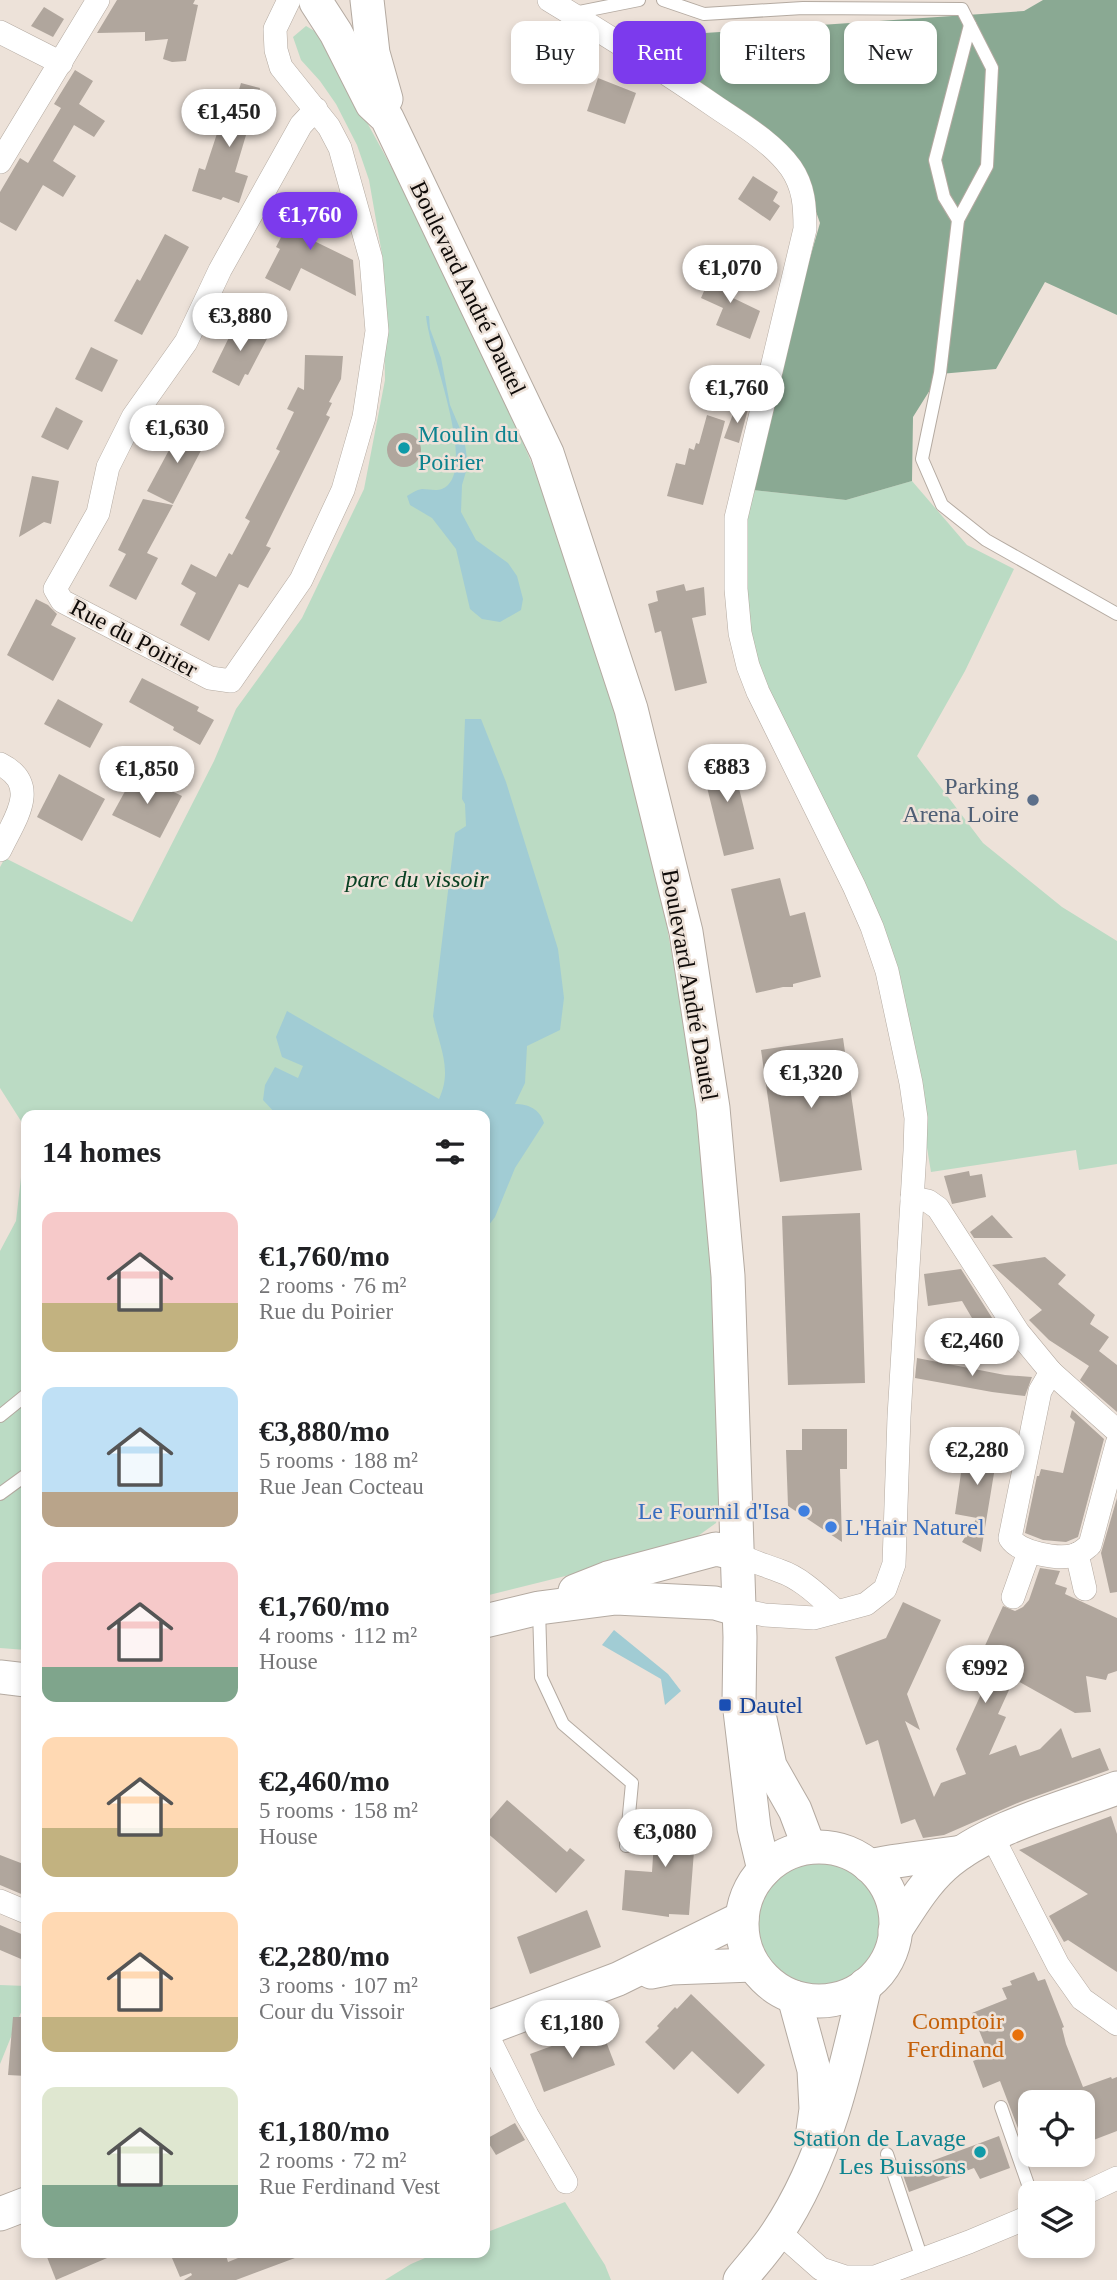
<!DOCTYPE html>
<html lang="en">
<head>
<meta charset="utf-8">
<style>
	:root { --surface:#fff; --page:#f6f6f6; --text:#202124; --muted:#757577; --accent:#7c3aed }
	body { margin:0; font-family:Georgia,serif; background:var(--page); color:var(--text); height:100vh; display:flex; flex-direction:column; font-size:26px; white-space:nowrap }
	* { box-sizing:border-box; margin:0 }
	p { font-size:23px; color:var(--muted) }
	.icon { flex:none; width:38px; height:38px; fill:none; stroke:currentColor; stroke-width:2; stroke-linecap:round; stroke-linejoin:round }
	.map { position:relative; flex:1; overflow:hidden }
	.sheet { position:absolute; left:21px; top:1110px; width:469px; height:1148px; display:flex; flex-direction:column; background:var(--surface); border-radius:14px; box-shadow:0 4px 10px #0003 }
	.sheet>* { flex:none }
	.banner { position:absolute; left:511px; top:21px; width:500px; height:63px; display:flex; gap:14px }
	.tools { position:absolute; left:1018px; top:2090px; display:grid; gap:14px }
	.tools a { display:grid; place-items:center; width:77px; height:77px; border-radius:14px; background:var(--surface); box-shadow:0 4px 10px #0003; font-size:35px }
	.price { position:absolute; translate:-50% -60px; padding:0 16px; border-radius:24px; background:#fff; color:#222; font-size:23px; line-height:46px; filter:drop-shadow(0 2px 4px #0008) }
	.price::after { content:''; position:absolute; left:50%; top:42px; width:21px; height:16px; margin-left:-10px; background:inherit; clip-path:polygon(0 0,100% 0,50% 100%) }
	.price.current { background:var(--accent); color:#fff }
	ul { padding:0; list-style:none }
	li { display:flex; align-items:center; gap:21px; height:175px; padding:0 21px }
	li span { display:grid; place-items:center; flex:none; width:196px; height:140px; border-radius:14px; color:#555 }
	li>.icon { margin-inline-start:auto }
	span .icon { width:84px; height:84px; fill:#fffc; stroke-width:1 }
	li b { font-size:30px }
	h2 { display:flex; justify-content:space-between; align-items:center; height:84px; padding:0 21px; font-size:30px }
	.pill { padding:0 24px; border-radius:14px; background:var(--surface); box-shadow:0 4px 10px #0003; font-size:24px; line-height:63px }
	.pill.current { background:var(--accent); color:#fff }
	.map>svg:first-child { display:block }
</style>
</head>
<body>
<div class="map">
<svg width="1117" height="2280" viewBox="0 0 1117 2280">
	<rect width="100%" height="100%" fill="#ede2d9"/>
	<g fill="#bbdbc4">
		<path d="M306,26L318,33L398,179L478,334L534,469L579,589L627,749L656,866L696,1089L713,1285L723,1497L716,1523L691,1541L646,1556L485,1596V1115H26V1129L0,1088V867L5,858L132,922L214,761L236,709L302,618L364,489L385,380L383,260L369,180L357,145L336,104L320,81L301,60L293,37Z"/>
		<path d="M912,481L967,545L1014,569L965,671L917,756L983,843L1062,907L1117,941V1164L1079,1170L1076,1150L931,1172L904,1008L746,647L744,489L846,500Z"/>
		<path d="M26,1134V1650L0,1648V1251L16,1221Z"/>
		<circle cx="818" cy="1923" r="63"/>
		<path d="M0,1985L26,1986V2000L0,2064Z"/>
		<path d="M565,2202L605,2265L611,2280H385L411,2264L439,2252H485V2233Z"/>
	</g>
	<path fill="#8aa993" d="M1043,0H1117V315L1045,282L996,369L940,374L913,417L912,481L846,500L744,489L820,223L801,169L653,64L705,33L1024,11Z"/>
	<g fill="#a1ccd4">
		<path d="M426,316H429L430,329L441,358L450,405L464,438L468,465L462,485L461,512L476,540L508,563L517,576L523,599L521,610L500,622L482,619L470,609L456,549L432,518L410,505L407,496C412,493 416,490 422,489C431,489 440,493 448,485C474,459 429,352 426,316Z"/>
		<path d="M465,719H481L506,782L558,949L564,998L560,1030L527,1046L525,1083L515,1104C528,1104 540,1109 544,1123L515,1168L495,1217L485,1230V1115H400C393,1109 383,1109 376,1115H277L263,1100L265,1085L275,1067L298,1078L303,1066L282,1057L276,1037L287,1011L439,1099C453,1069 439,1046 433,1016L455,833L466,826L465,804L462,799Z"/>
		<path d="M614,1630L668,1674L681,1691L665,1705L661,1679L602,1645Z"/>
	</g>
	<g fill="#b0a69d">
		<path d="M117,0H195L193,4L198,5L186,61L172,62L163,59L168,39L145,41V32L97,33Z"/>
		<path d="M44,7L64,19L53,37L31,26Z"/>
		<path d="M75,70L93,81L79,104L105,121L94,137L74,125L53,161L76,176L63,197L43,185L16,231L0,222V192L20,158L28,163L61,108L54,104Z"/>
		<path d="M598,78L636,93L625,124L587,111Z"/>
		<path d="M241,83L260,88L235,172L248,176L239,203L223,197L221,200L192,191L199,168L205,170L231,91L238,93Z"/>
		<path d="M753,176L778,192L773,201L780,206L770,221L738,199Z"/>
		<path d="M308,196L329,206L312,240L353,260L356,296L301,268L290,291L265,278L280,249L276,247L299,202L304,205Z"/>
		<path d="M165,234L189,247L142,335L114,321L137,279L140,281Z"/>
		<path d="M714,268L738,279L731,297L760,311L750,339L716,325L723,308L701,298Z"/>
		<path d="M238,319L269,335L248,375L245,374L239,386L212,372Z"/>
		<path d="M91,347L118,360L102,392L75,379Z"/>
		<path d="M305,355L343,356L341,379L329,402L332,403L326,415L330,417L266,546L271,548L248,588L239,584L209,641L180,625L196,593L181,584L191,564L216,577L229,553L232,555L250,521L245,518L280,451L276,449L294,412L287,409L298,387L304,390Z"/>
		<path d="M736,406L748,409L739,443L724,438Z"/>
		<path d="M56,407L83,421L68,450L41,437Z"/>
		<path d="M707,415L725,421L703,505L667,496L676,463L685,465L689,448L694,450L696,443L699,444Z"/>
		<path d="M182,426L207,439L173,504L147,491Z"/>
		<circle cx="404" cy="450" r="17"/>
		<path d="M32,476L59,481L51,524L44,522L19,537Z"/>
		<path d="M143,499L173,505L147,553L158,558L136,600L109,586L126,554L118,550Z"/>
		<path d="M684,584L686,591L704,587L706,615L692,618L707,683L675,691L661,631L655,633L648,604L658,601L656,591Z"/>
		<path d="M36,599L48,605L57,614L51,625L76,638L53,681L7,655Z"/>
		<path d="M142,678L199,707L197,711L214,720L200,745L173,730L174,727L129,702Z"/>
		<path d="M58,699L103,724L90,748L44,724Z"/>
		<path d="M730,752L754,849L724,856L700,759Z"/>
		<path d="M135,773L182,796L160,838L112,815Z"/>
		<path d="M59,774L105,799L82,841L37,817Z"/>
		<path d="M780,878L790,916L805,912L821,977L793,984V987H783L756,993L731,889Z"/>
		<path d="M843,1038L862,1170L780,1182L761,1050Z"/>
		<path d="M969,1171L970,1176L982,1174L986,1197L952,1204L944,1176Z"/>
		<path d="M860,1213L865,1383L788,1385L782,1216Z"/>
		<path d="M992,1215L1013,1238H974L970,1232Z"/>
		<path d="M1045,1257L1066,1275L1058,1284L1095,1315L1090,1324L1109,1337L1099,1351L1117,1365V1412L1080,1380L1089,1366L1049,1340L1029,1320L1042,1310L992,1265Z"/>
		<path d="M961,1269L994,1321L979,1330L962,1301L928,1306L924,1274Z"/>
		<path d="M917,1358L1005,1375L1032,1377L1025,1396L992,1392L915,1378Z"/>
		<path d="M1072,1410L1104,1439L1078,1537L1066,1542L1043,1540L1025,1533L1037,1476H1039L1041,1469L1063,1473L1075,1422L1070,1417Z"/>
		<path d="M802,1429H847V1469H840L842,1542L788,1506L786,1450H802Z"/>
		<path d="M966,1439L999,1443L981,1552L962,1542L977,1518L955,1514Z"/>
		<path d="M1117,1498V1592L1110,1593L1101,1553Z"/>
		<path d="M1040,1568L1060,1571L1055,1584L1067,1588L1065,1594L1117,1618V1671L1108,1674L1106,1680L1086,1676L1091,1712L1075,1713L1014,1679L998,1714L1006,1717L989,1755L1016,1745L1020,1756L1040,1749L1061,1728L1072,1758L1100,1748L1109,1770L1020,1802L944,1835L923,1838L915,1819L901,1824L878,1740L866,1745L835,1657L886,1638L903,1602L941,1620L907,1694L920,1730L905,1721L934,1797L941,1783L966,1774L956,1749L998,1657L983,1650L1003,1606L1015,1611L1023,1607L1029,1600Z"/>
		<path d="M507,1800L567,1852L570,1848L585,1860L556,1893L485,1831V1825Z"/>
		<path d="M656,1810L697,1813L689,1915L669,1914V1917L622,1910L625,1870L652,1872Z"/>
		<path d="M1111,1816L1117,1834V1972L1068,1940L1064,1942L1049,1916L1088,1894L1019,1850Z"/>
		<path d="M0,1855L26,1865V1896L0,1885Z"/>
		<path d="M587,1910L601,1947L530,1974L517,1937Z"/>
		<path d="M0,1925L26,1936V1946L21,1959L0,1950Z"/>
		<path d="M1034,1972L1038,1981L1045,1979L1064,2027L1062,2028L1066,2044L1083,2087L1111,2077L1112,2079L1117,2077V2131L1083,2144V2102H1031V2157H1029L1000,2081L983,2088L973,2061L989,2055L972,2013L1007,1999L1002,1988L1012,1985L1010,1981Z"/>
		<path d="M691,1994L765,2065L738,2094L692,2051L674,2070L645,2042L659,2028L657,2026L675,2007L677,2009Z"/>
		<path d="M13,2017H26V2076L8,2075Z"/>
		<path d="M601,2028L615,2065L544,2092L530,2054Z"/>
		<path d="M515,2123L525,2140L496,2155L486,2139Z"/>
		<path d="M999,2136L1010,2168L980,2179L974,2168L909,2192L902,2172Z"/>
		<path d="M45,2252H121L56,2280Z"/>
		<path d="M187,2252H225L228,2262L253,2252H302L303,2255L236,2280H184L192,2275L191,2273L180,2277L172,2258Z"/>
	</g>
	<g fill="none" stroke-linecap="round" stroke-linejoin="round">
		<g stroke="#b4aaa1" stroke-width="14">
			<g id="lane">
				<path d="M663,0L704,14L803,8L962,9L992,68L987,166L958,220L940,373L922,459L942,505L986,540L1117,614"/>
				<path d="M574,13L639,0"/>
				<path d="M958,220L944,197L935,160L970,25"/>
				<path d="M0,1416L26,1395"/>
				<path d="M0,1494L26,1475"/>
				<path d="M539,1609L541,1677L563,1724L632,1783L626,1846"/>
				<path d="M1001,2107L1031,2193"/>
				<path d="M887,2154L922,2259"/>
			</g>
		</g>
		<g stroke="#b4aaa1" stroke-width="24">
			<g id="street">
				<path d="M289,0L275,29L276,50L281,67L329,127L340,148L371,259L377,331L364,417L343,490L301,580L231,681L210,678L62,601L55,589L98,513L108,467L133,417L186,342L220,270L301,125L316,109"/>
				<path d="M549,0C605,34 661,69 716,107C741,124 772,142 791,168C804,187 805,206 805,229L736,518V589L740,633L748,666L758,692L854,886L872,927L887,971L911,1083L916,1118L915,1151L899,1417L894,1564L885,1589L866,1604L814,1618L765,1615L739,1610"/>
				<path d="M0,32L61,63"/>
				<path d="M0,162L98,0"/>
				<path d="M0,764C42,785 14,820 0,850"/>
				<path d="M912,1198L928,1201L938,1208L1018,1332L1051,1372L1117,1431"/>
				<path d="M1051,1372L1040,1391L1010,1538C1019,1553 1059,1560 1075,1555C1081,1553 1086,1548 1090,1545L1117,1444"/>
				<path d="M737,1554C752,1562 765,1565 780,1571C801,1578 819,1596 836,1611"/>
				<path d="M1077,1554L1085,1589"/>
				<path d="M1013,1597L1029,1552"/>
				<path d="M992,1836L1058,1965L1082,1999L1117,2024"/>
				<path d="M0,1901L26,1912"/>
				<path d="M485,2031L527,2115L566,2182"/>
				<path d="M1083,2194L1117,2178"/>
				<path d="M778,2231L821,2269L845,2277H875L969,2242L1031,2216"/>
			</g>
		</g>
		<g stroke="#b4aaa1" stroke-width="35">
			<g id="secondary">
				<path d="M367,0L373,53L386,99"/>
				<path d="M316,2L336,33L372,104L387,118L547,453L631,709L686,932L713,1108L728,1276L740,1637L739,1702L754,1828L764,1870"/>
				<path d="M575,1591L608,1578L716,1549L737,1554"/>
				<path d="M485,1621L539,1608L616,1598L715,1603L739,1610"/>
				<path d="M0,1677L26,1680"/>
				<path d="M760,1719L770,1766L795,1810L809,1847"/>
				<circle cx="819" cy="1924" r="77"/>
				<path d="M869,1866C900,1859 931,1857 962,1852"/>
				<path d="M895,1931C910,1908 924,1884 944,1866C986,1828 1064,1808 1117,1788"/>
				<path d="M651,1972L671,1968L753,1965"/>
				<path d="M794,1997L814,2070L816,2109L813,2131"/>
				<path d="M485,2029L618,1979L742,1918"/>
				<path d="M0,2214L26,2204"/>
				<path d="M740,2280C752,2265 766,2250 777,2233C826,2160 846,2070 865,1985"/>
			</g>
		</g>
		<use href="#lane" stroke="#fff" stroke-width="12"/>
		<use href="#street" stroke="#fff" stroke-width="23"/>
		<use href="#secondary" stroke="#fff" stroke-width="33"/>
	</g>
	<g fill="#0f9aa8" stroke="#ede2d9" stroke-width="2.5">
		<circle cx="404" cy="448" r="7"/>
		<circle cx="980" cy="2152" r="7"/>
	</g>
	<circle fill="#5c6f8a" stroke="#ede2d9" stroke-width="2.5" cx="1033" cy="800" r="7"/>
	<g fill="#3f7fe0" stroke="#ede2d9" stroke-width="2.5">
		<circle cx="804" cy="1511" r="7"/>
		<circle cx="831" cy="1527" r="7"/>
	</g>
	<rect fill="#1a4fb4" stroke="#ede2d9" stroke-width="2.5" x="718" y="1698" width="14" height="14" rx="3.5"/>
	<circle fill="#e8710a" stroke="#ede2d9" stroke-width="2.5" cx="1018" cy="2035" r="7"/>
	<g text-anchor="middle" stroke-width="5" stroke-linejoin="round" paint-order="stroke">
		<g font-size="24" fill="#0f0b09" stroke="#ede2d9">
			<text transform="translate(468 288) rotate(64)" y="8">Boulevard André Dautel</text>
			<text transform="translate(134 638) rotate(28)" y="8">Rue du Poirier</text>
			<text transform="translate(690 985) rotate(80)" y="8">Boulevard André Dautel</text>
		</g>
		<g font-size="24" fill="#0d838f" stroke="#ede2d9" text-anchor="start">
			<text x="418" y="442">Moulin du<tspan x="418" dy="28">Poirier</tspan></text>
			<text x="966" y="2146" text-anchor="end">Station de Lavage<tspan x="966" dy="28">Les Buissons</tspan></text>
		</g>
		<g font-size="24" fill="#4e5e75" stroke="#ede2d9" text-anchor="end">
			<text x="1019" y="794">Parking<tspan x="1019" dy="28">Arena Loire</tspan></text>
		</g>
		<g font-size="24" font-style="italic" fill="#094123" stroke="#ede2d9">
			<text x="417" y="887">parc du vissoir</text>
		</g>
		<g font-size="24" fill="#366cbe" stroke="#ede2d9" text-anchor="end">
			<text x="790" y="1519">Le Fournil d'Isa</text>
			<text x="845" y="1535" text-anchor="start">L'Hair Naturel</text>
		</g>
		<g font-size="24" fill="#164399" stroke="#ede2d9" text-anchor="start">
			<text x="739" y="1713">Dautel</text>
		</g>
		<g font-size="24" fill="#c56008" stroke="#ede2d9" text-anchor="end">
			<text x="1004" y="2029">Comptoir<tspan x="1004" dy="28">Ferdinand</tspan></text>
		</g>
	</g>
</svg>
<div class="tools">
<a><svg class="icon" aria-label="locate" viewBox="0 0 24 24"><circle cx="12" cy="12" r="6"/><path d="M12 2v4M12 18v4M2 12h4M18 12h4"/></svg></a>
<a><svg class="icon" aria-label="layers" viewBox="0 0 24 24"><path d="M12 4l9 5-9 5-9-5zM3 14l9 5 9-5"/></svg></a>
</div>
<b class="price" style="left:229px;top:149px">€1,450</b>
<b class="price current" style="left:310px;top:252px">€1,760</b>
<b class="price" style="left:730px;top:305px">€1,070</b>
<b class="price" style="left:240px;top:353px">€3,880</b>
<b class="price" style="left:737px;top:425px">€1,760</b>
<b class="price" style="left:177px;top:465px">€1,630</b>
<b class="price" style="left:727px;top:804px">€883</b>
<b class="price" style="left:147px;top:806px">€1,850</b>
<b class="price" style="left:811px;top:1110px">€1,320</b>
<b class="price" style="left:972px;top:1378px">€2,460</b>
<b class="price" style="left:977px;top:1487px">€2,280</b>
<b class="price" style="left:985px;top:1705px">€992</b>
<b class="price" style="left:665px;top:1869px">€3,080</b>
<b class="price" style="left:572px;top:2060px">€1,180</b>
<div class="banner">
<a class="pill">Buy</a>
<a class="pill current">Rent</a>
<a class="pill">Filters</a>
<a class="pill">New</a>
</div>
<section class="sheet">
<h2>14 homes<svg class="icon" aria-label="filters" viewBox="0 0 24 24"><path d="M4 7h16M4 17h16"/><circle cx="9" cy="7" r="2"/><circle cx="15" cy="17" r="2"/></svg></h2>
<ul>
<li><span style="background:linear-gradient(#f6c9c9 65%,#c2b280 0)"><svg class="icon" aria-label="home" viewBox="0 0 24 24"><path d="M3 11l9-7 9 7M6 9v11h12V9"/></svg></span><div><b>€1,760/mo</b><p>2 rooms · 76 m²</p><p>Rue du Poirier</p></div></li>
<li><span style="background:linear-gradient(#bfe0f5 75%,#b9a48a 0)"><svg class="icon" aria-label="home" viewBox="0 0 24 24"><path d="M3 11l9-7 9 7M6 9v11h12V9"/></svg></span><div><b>€3,880/mo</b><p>5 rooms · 188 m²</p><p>Rue Jean Cocteau</p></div></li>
<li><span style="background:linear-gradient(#f6c9c9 75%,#7fa58c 0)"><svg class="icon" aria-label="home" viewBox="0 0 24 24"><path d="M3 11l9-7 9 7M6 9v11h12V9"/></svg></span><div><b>€1,760/mo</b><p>4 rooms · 112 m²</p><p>House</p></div></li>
<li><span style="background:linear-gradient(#ffd9b3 65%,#c2b280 0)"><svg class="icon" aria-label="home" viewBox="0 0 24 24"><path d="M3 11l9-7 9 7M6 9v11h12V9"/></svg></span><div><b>€2,460/mo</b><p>5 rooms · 158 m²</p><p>House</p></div></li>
<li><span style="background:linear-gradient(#ffd9b3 75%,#c2b280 0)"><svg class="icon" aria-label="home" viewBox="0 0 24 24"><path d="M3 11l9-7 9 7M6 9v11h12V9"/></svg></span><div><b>€2,280/mo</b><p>3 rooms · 107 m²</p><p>Cour du Vissoir</p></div></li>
<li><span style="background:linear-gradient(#dfe7d0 70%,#7fa58c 0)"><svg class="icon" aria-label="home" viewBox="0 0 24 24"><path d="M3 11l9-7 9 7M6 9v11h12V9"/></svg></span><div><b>€1,180/mo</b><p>2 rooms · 72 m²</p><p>Rue Ferdinand Vest</p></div></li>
</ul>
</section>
</div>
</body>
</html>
